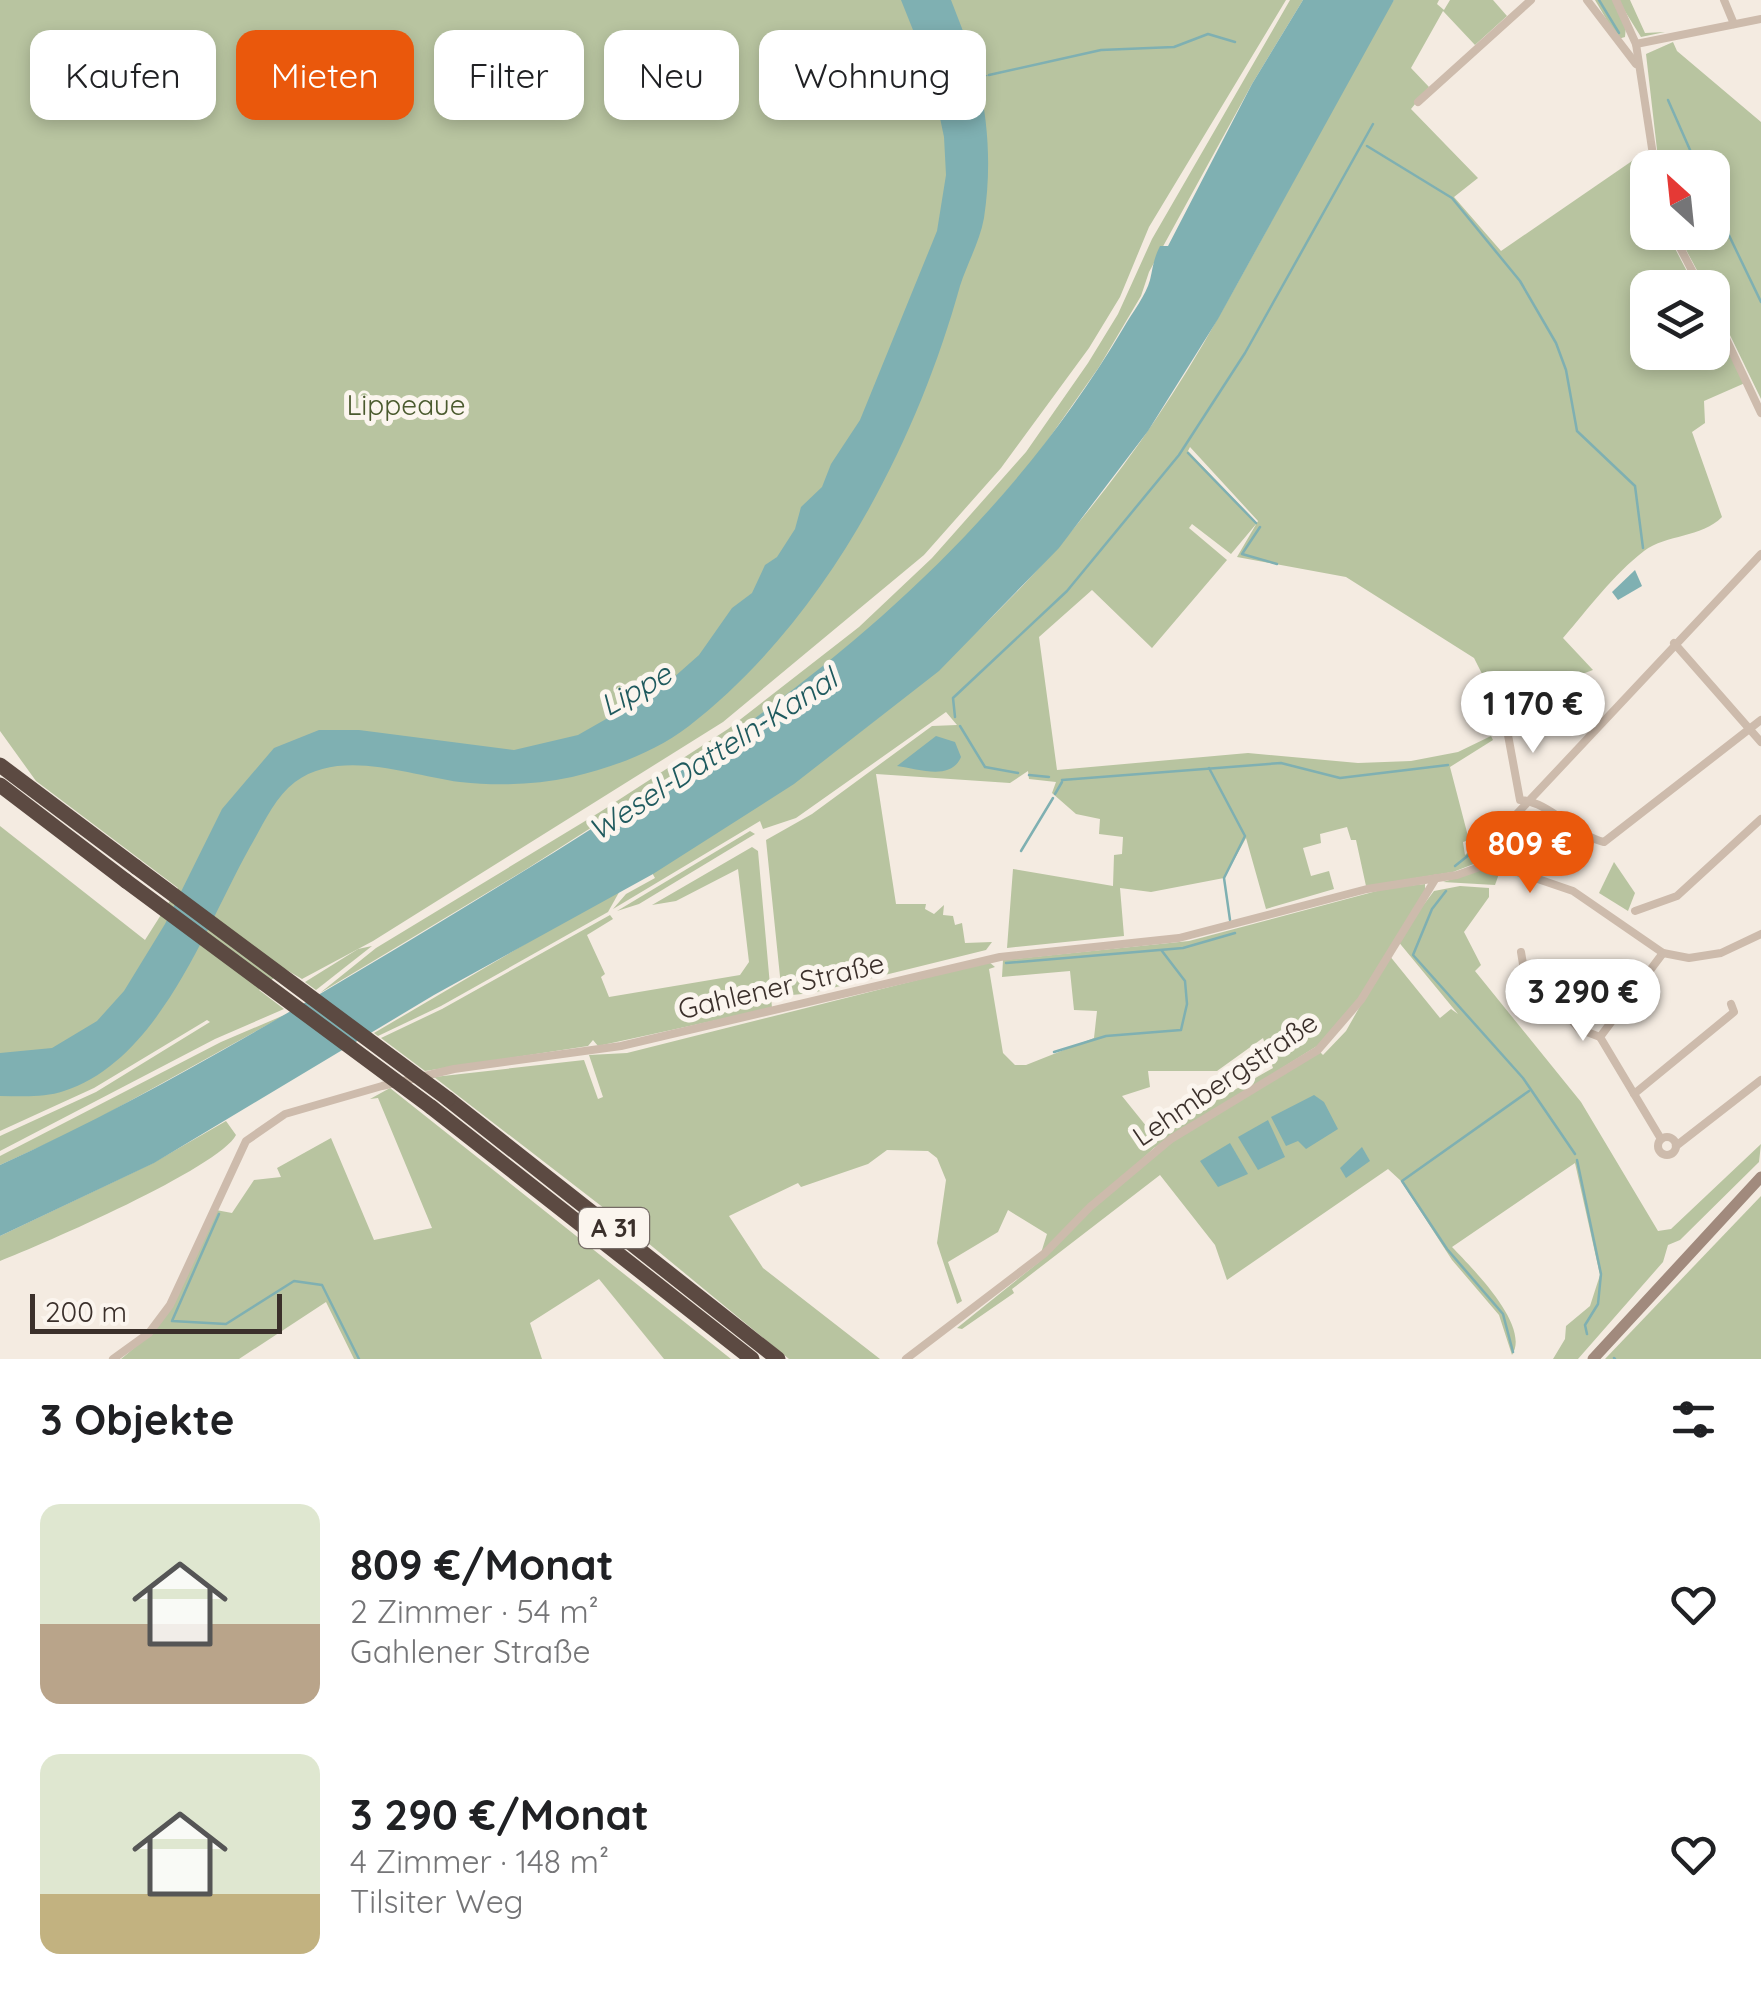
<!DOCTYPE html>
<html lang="de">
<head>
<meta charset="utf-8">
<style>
	:root { --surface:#fff; --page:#f2f2f2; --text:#202124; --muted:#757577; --accent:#ea580c }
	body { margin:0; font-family:Quicksand,sans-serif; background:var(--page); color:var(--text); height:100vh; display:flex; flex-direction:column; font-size:38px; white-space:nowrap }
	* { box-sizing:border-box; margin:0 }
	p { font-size:32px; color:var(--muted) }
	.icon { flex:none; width:55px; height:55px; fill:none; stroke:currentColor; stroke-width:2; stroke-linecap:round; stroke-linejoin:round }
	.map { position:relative; height:1359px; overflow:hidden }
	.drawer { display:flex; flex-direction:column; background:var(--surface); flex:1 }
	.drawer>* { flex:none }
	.guide { position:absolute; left:30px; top:30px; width:1000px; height:90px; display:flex; gap:20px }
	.needle { width:65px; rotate:333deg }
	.buttons { position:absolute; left:1630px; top:150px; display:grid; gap:20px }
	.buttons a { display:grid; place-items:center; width:100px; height:100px; border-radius:20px; background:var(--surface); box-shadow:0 5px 15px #0003; font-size:50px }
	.scale { position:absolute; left:30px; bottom:25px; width:252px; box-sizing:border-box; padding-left:10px; border:5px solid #3b302b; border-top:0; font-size:28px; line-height:35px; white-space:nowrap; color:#3b302b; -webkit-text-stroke:8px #fbf5ee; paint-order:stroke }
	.price { position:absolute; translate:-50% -85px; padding:0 22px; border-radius:35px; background:#fff; color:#222; font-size:32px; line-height:65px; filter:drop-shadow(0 2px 5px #0008) }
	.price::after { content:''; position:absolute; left:50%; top:60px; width:30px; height:22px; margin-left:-15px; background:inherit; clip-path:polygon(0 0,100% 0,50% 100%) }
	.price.active { background:var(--accent); color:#fff }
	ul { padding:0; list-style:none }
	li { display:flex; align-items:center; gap:30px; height:250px; padding:0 40px }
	li span { display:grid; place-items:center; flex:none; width:280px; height:200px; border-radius:20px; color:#555 }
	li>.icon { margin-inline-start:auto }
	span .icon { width:120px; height:120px; fill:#fffc; stroke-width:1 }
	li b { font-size:42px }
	h2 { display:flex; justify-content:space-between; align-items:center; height:120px; padding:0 40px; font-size:42px }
	.tag { padding:0 35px; border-radius:20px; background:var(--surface); box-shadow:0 5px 15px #0003; font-size:35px; line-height:90px }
	.tag.active { background:var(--accent); color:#fff }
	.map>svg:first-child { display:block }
</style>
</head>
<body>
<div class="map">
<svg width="1761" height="1359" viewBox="0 0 1761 1359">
	<rect width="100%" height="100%" fill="#f4ebe1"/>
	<g fill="#b8c4a0" fill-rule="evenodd">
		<path d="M0,0H1286L1149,227L1120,297L1089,348L1001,468L924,555L723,722L373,941L302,979L285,969L259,990L284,1009L215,1039L0,1151V1136L96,1092L210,1022L207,1020L94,1088L0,1131V826L145,940L178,888L36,781L0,731Z"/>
		<path d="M1290,0H1303L1252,84L1149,272L1141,296L1099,367L1036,457L954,552L838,657L722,744L525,870L320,993L376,948L600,812L728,729L859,627L932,558L1026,452L1088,363L1118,314L1152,239Z"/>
		<path d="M1394,0H1439L1437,4L1444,10L1450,0H1493L1507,16L1475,45L1443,11L1411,68L1429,87L1411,109L1478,178L1454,197L1501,251L1648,150L1651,167L1648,168V232L1667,233L1695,287L1648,288V352H1712L1713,320L1745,383L1704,401L1705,423L1692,432L1722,517C1701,538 1667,534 1644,551C1614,574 1588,609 1563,638L1593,670L1563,681L1513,735L1474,658L1346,577L1237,557L1258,521L1190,447L1188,451L1257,523L1231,554L1192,524L1189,528L1227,560L1152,648L1092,590L1039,637L1057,770L1248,753L1358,763L1411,761L1458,752L1491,736L1493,740L1450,767L1469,840L1463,842L1465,855L1482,840L1487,846L1484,860L1453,872L1366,886L1356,840H1351L1347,827L1320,834L1321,843L1303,848L1311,876L1329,871L1334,889L1266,909L1246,838L1224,878L1151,892L1120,888L1124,936L1007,948L1013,869L1113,886L1114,855L1122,854L1123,837L1099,834L1100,819L1076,814L1052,793L1056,782L1029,779L1028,771L1010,783L876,774L896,904H926L925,909L934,914L944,905L943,915L953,916L955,925L962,923L965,943L992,942L986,950L812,993L782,996L766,840L812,814L932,726L957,725L946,712L796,818L763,829L760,821L613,909L626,894L655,878L651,871C896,728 1078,568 1218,318C1259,245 1298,172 1338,99C1356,67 1371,28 1394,0Z"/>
		<path d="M1595,0H1613L1626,25L1625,37L1618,39Z"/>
		<path d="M1618,0H1630L1645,33L1665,32L1641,37Z"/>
		<path d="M1673,42L1677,51L1761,122V399L1713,300L1712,288L1706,287L1677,233L1712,232V168L1659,167L1646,54Z"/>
		<path d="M750,831L755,834L639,904L617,911Z"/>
		<path d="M752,847L758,851L772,1008L598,1046L593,1040L588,1046L425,1071L381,1038L442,1009L610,915L613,919L587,935L605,974L601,977L609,997L740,975L749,962L738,869L676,901L652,905Z"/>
		<path d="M1614,862L1635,893L1628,911L1599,893Z"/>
		<path d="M1485,869L1500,871L1495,885L1443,882Z"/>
		<path d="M1425,884V895L1352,1008L1317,1046L1154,1148L1041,1253L1047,1234L1008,1210L998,1232L948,1262L962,1301L957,1304L937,1243L946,1180L937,1158L928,1151L887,1150L868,1164L801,1187L798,1183L729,1216L763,1268L880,1359H789L631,1229L434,1077L584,1060L598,1099L603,1097L589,1055L627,1053L989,962L995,967L989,969L1003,1053L1015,1065H1026L1094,1038L1097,1011L1074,1010L1070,971L1002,977L1003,960L1189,941L1388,888ZM1263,1038L1273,1068L1166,1129L1151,1132L1122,1096L1150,1087L1148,1071H1217Z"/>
		<path d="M1460,886L1489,888V897L1464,932L1481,965L1475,971L1581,1102L1658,1231L1671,1229L1761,1144L1759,1162L1680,1240L1668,1245L1663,1262L1578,1359H1553L1565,1339L1566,1326L1590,1306L1600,1275L1575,1163L1452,1247C1472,1268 1531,1326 1512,1355L1499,1315L1452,1260L1401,1181L1388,1169L1227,1280L1215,1245L1160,1175L1012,1289L1014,1293L962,1329L957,1328L1039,1262L1101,1200L1174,1140L1319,1051L1323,1055L1346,1031L1389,955L1440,1018L1451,1009L1458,1014L1397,940L1434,891Z"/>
		<path d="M622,887L608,912L441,1006L378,1036L374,1033Z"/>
		<path d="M372,946L316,990L305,982L358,949Z"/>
		<path d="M289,1013L81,1128L0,1165V1156L221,1042Z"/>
		<path d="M390,1088L731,1359H664L599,1279L530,1323L542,1359H354L326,1302L239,1359H121C176,1316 187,1272 216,1210L232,1213L254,1180L281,1177L277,1168L331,1138L374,1240L432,1228L378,1098L370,1099Z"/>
		<path d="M226,1121L236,1135C219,1168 41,1245 0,1261V1236L153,1163Z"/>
		<path d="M1761,1196V1359H1605Z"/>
	</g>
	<g fill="#7fb0b2">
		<path d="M901,0H951L980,75H988L979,82C989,127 991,172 984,218C980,241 967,264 960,286C915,448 824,621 689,726C655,752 614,767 572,777C535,785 497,786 460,782C408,775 341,748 295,782C274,798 263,825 250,847C205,927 160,1060 64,1091C44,1098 21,1096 0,1096V1053L52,1048L97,1021L124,991L165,924L222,809L274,748L319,730H359L514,750L578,735L664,686L699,655L732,608L752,593L765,565L777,557L795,529L801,507L822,487L831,464L860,420L937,231L946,175L944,137L931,75Z"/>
		<path d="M1303,0H1394L1218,319L1148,431L1059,548L939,671L794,784L653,874L434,995L154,1163L0,1236V1165C149,1097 294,1010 437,924C706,761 959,605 1124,327C1132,313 1146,295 1150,280C1153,268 1153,260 1160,246H1168L1252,84Z"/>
		<path d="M1635,570L1642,586L1618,600L1612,592Z"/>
		<path d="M936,736L955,742L961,757C951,781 919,769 897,766Z"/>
		<path d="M1314,1095L1324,1102L1338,1129L1306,1149L1298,1141L1286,1146L1271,1117Z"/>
		<path d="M1268,1120L1285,1157L1258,1170L1238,1137Z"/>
		<path d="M1230,1143L1248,1174L1218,1187L1200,1161Z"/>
		<path d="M1362,1147L1370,1161L1346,1178L1340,1168Z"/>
	</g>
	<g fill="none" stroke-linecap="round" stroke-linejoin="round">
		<g stroke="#7fb0b2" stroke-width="2.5">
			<path d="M1599,0L1619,33"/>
			<path d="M989,75L1101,50L1174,47L1208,34L1235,42"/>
			<path d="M1668,100L1698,168"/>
			<path d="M1367,146L1452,198L1520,281L1556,343L1566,370L1577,431L1635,486L1643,548"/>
			<path d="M1712,200L1761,302"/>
			<path d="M1188,453L1256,523"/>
			<path d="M1260,527L1242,554L1277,564"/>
			<path d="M955,717L953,698L1067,591L1179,455L1245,353L1373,124"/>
			<path d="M960,726L985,767L1018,773"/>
			<path d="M1209,768L1245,836L1224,878L1230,920"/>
			<path d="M1029,775L1049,777"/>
			<path d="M1062,780L1281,763L1340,778L1448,765"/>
			<path d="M1055,794L1062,782"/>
			<path d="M1021,851L1053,798"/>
			<path d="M1455,866L1470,854"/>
			<path d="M1446,891L1432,909L1413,955L1523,1078L1575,1154"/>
			<path d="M1006,963L1183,948L1235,933"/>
			<path d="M1054,1052L1106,1036L1181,1030L1187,1004L1185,981L1162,951"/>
			<path d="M1577,1160L1601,1274L1598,1304L1585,1325L1587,1334"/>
			<path d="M219,1214L172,1321L226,1324L294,1281L322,1285L359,1359"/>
			<path d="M1513,1352L1503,1314L1447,1249L1402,1181L1529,1091"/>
			<path d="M1614,1358L1615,1359"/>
		</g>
		<g stroke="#cdbbac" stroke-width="8">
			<path d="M1587,0L1636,64"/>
			<path d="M1616,0L1636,44L1655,168"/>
			<path d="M1724,0L1734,24"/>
			<path d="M1636,44L1761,19"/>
			<path d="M1418,102L1531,0"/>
			<path d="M1672,232L1701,288"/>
			<path d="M1712,309L1761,413"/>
			<path d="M1674,643L1761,742"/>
			<path d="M1508,735L1520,800C1548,801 1575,835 1604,842L1761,720"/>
			<path d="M1491,863L1495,837L1761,554"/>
			<path d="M1635,911L1677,896L1761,819"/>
			<path d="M1521,952L1523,964L1579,1029L1600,1037"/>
			<path d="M1554,1000L1579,966"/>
			<path d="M1634,1094L1734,1012L1731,1004"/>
			<circle cx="1667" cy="1146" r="9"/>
			<path d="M1661,1139L1600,1037L1663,953"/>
			<path d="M1676,1146L1761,1080"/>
			<path d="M113,1359L149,1333L170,1305L246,1141L285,1114L382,1086L454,1069L621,1046L1000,957L1179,938L1367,889L1457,875L1491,863L1573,891L1663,953L1689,958L1721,953L1761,934"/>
			<path d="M906,1359L1045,1253L1090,1207L1171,1139L1318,1050L1361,1000L1436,878"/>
		</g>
		<path stroke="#a18a7d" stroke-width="11" d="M1593,1359L1761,1177"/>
		<g stroke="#5c4a42" stroke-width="15">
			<path d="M0,765L136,867"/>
			<path d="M0,785L126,881"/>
			<path d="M448,1099L778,1359"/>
			<path d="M431,1107L752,1359"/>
		</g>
		<g stroke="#5c4a42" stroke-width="15">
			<path d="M136,867L448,1099"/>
			<path d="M126,881L431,1107"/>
		</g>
	</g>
	<g text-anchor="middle" stroke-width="10" stroke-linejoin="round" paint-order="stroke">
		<rect fill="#fbf5ee" stroke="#756b66" stroke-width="2.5" x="579" y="1208" width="70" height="40" rx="8"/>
		<g font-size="25" font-weight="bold" fill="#3b302b">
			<text x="614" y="1237">A 31</text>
		</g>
		<g font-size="28" fill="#4a5a2e" stroke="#fbf5ee">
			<text x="406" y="415">Lippeaue</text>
		</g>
		<g font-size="28" fill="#3b302b" stroke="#fbf5ee">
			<text transform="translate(781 986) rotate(-13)" y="10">Gahlener Straße</text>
			<text transform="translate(1225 1079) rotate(-34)" y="10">Lehmbergstraße</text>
		</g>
		<g font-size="30" font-style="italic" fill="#1f5a5e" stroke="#fbf5ee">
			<text transform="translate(636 690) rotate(-29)" y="10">Lippe</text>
			<text transform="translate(713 755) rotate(-33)" y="10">Wesel-Datteln-Kanal</text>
		</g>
	</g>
</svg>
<div class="buttons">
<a><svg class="needle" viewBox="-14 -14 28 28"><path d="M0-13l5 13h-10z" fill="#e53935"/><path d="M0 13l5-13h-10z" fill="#757577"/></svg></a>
<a><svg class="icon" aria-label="layers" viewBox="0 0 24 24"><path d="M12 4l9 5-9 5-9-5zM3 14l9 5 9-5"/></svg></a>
</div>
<div class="scale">200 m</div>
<b class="price" style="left:1533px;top:756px">1 170 €</b>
<b class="price active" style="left:1530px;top:896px">809 €</b>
<b class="price" style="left:1583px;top:1044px">3 290 €</b>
<div class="guide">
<a class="tag">Kaufen</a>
<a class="tag active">Mieten</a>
<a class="tag">Filter</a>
<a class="tag">Neu</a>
<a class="tag">Wohnung</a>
</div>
</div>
<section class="drawer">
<h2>3 Objekte<svg class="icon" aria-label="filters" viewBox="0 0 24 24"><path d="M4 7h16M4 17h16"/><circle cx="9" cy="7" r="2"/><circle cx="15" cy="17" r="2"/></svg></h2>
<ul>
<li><span style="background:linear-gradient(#dfe7d0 60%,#b9a48a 0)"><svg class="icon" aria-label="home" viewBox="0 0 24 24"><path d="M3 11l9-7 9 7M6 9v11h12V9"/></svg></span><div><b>809 €/Monat</b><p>2 Zimmer · 54 m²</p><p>Gahlener Straße</p></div><svg class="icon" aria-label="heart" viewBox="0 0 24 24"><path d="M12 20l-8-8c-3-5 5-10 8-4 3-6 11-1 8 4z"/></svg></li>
<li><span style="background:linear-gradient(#dfe7d0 70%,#c2b280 0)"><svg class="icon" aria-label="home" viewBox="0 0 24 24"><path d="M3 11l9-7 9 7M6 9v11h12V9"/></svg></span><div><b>3 290 €/Monat</b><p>4 Zimmer · 148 m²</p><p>Tilsiter Weg</p></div><svg class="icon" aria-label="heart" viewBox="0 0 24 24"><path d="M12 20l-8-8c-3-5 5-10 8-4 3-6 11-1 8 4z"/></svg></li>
</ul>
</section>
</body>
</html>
